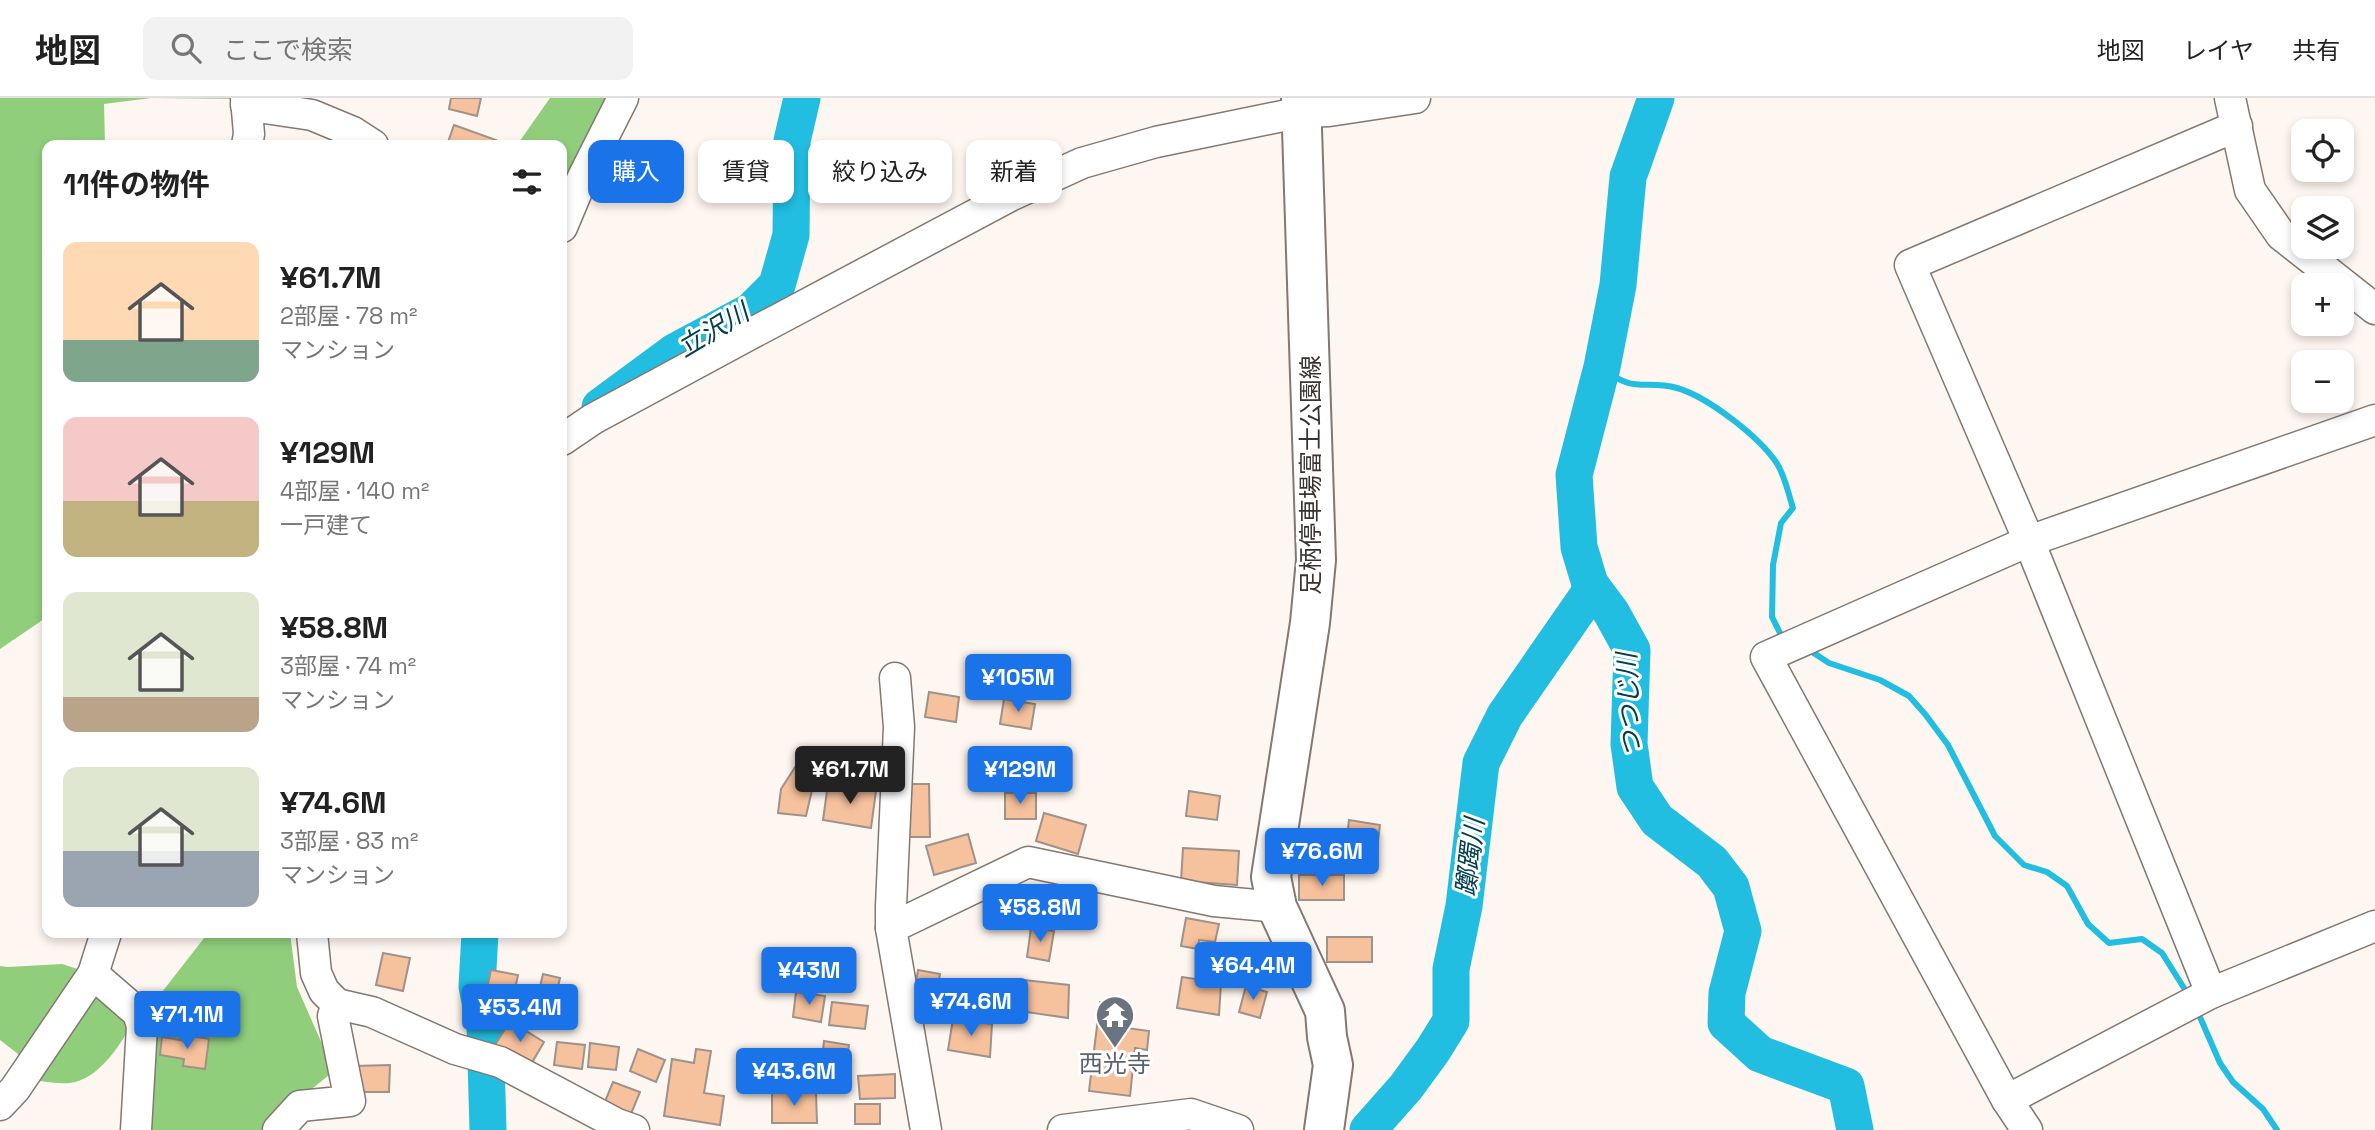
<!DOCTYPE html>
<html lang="ja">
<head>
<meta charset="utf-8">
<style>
	:root { --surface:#fff; --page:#f2f2f2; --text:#222; --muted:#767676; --line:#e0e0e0; --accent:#1a73e8 }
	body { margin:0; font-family:"Space Grotesk","Noto Sans JP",sans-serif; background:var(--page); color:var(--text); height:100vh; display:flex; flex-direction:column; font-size:26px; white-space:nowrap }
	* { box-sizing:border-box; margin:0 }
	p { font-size:23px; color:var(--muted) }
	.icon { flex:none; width:38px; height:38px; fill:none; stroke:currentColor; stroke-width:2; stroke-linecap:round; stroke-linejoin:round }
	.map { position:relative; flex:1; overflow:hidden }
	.panel { position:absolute; left:42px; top:42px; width:525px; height:798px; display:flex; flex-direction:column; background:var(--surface); border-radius:14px; box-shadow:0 4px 10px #0003 }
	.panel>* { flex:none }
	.hud { position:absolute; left:588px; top:42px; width:665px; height:63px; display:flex; gap:14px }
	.tools { position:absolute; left:2291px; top:21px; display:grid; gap:14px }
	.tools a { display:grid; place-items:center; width:63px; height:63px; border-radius:14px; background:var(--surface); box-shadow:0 4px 10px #0003; font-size:35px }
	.price { position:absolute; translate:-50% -60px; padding:0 16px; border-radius:7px; background:var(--accent); color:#fff; font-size:23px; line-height:46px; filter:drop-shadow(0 2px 4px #0008) }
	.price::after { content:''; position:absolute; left:50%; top:42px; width:21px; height:16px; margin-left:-10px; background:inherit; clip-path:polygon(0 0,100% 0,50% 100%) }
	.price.selected { background:#222; color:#fff }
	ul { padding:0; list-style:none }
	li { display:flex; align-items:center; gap:21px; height:175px; padding:0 21px }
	li span { display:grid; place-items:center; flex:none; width:196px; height:140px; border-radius:14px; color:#555 }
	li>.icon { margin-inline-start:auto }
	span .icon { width:84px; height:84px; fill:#fffc; stroke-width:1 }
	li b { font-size:30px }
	h2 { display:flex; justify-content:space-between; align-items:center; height:84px; padding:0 21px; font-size:30px }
	.chip { padding:0 24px; border-radius:14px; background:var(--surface); box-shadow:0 4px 10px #0003; font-size:24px; line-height:63px }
	.chip.selected { background:var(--accent); color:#fff }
	header { display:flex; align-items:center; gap:42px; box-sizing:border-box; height:98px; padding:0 35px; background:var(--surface); border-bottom:2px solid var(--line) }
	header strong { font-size:33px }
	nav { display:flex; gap:38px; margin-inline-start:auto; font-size:24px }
	.search { width:490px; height:63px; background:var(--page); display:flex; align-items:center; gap:18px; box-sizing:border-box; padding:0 24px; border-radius:14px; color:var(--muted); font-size:26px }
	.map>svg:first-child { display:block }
</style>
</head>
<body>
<header>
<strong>地図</strong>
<div class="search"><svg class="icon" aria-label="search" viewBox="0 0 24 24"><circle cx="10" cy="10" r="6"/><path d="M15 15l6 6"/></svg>ここで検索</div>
<nav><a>地図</a><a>レイヤ</a><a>共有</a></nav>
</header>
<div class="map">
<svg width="2375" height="1032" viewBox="0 0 2375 1032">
	<rect width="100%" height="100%" fill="#fef6f0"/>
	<g fill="#90ce7c">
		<path d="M0,0H244V1L151,0L104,6L105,47H47V519L0,551Z"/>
		<path d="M550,0H616L562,114V47H517Z"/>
		<path d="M208,835H290L297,889L334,973L261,1032H146L148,912Z"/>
		<path d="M62,866L93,876L138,915C125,940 100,983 69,985C60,986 49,984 40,983L18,956L0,942V868L8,869Z"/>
	</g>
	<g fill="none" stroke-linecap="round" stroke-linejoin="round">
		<g stroke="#21bee2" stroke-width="6">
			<path d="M1602,269C1633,297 1645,281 1677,290C1708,299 1758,338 1776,364C1785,377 1788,395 1793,410L1781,425L1773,467L1772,519L1783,541"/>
			<path d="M1809,552L1829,565L1880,582L1909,598L1925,616L1948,647L1995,738L2024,767L2047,774L2067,788L2088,826L2109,845L2142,841L2162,855L2189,898"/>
			<path d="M2196,910L2220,965L2233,984L2263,1011L2277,1032"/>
		</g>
		<g stroke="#21bee2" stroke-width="37">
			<path d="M1656,0L1628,79L1618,187L1602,269L1574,377L1579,449L1590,486L1611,514L1632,552L1629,646L1635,689L1657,722L1712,764L1731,789L1743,833L1727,895L1726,925L1760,956L1846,988L1855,1032"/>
			<path d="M600,309L676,253L751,213L777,187L791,137L792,43L802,0"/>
			<path d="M480,835L477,888L485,928L488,1032"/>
			<path d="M1368,1032L1406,989L1433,952L1451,923V871L1464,808L1481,665L1505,617L1593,490"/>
		</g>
	</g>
	<g fill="#f6c19d" stroke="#9e928a" stroke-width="2">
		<path d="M451,0H481L477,18L449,11Z"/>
		<path d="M454,27L496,42L494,47H447Z"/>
		<path d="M929,594L959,599L956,624L925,619Z"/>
		<path d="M1004,601L1035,606L1031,631L1000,626Z"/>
		<path d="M1023,650L1066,652L1064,682L1021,679Z"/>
		<path d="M860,655L891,660L888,684L857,680Z"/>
		<path d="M819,662L806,718L778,715L781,691L799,663Z"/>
		<path d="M828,686L876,693L871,730L823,722Z"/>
		<path d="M907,686H929L930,739H907Z"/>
		<path d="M1189,693L1220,698L1217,722L1186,718Z"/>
		<rect x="1005" y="695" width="31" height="26"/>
		<path d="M1044,715L1086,727L1078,756L1036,743Z"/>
		<path d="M1349,722L1380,727L1377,751L1346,747Z"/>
		<path d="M968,736L976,765L934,777L926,748Z"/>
		<path d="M1183,750L1239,753L1237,787L1181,783Z"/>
		<rect x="1299" y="777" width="45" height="25"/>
		<path d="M1186,820L1219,826L1215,844L1199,842L1198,851L1181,848Z"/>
		<path d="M1031,830L1054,833L1049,863L1027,859Z"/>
		<rect x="1327" y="839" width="45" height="25"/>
		<path d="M383,855L410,860L403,893L376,887Z"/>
		<path d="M491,872L518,877L511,910L484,904Z"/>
		<path d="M918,872L940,876L935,905L913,902Z"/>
		<path d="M543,876L560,880L553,910L536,906Z"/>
		<path d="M1182,879L1221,885L1219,917L1177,910Z"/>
		<path d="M1024,882L1069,887L1068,920L1019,913Z"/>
		<path d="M1246,888L1267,894L1260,920L1239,914Z"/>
		<path d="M796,894L825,898L821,924L793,919Z"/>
		<path d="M832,904L868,908L865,931L829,927Z"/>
		<path d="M1100,904L1130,908L1127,930L1149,933L1147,952L1135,950L1130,998L1089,993Z"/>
		<path d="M953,921L992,926L990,959L948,952Z"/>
		<path d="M510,923L544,944L530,968L495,947Z"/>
		<path d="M187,937L209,941L205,971L183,968L184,961L160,957L162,939L186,943Z"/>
		<path d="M824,943L849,947L845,972L827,969L831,958L823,952Z"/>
		<path d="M557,944L585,947L582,971L554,967Z"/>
		<path d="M590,945L619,949L616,972L588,969Z"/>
		<path d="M638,951L665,962L656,984L630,973Z"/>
		<path d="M696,951L711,953L704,995L724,998L720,1027L664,1018L672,961L694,965Z"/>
		<path d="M390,967L389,994H355L354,968Z"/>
		<path d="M895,976V1000L860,1001L858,978Z"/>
		<path d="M613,984L640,994L631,1016L604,1006Z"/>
		<path d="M772,995H816L817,1025H772Z"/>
		<rect x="855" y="1006" width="25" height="20"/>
	</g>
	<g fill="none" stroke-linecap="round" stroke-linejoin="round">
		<g stroke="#847870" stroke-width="33">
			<g id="minor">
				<path d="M246,0L249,36L247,47"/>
				<path d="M2230,0L2250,92L2281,137L2375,211"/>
				<path d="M246,7L312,17L353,34L373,47"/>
				<path d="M562,129L583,79L623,0"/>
				<path d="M562,342L593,321L743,240L1012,97L1082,65L1156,44L1302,14L1329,13L1415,0"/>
				<path d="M891,830V808L899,629L895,580"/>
				<path d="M312,835L316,875L324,893L337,906L372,914L455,951L500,964L617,1026L634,1032"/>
				<path d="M93,876L138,915L142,928L136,1032"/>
				<path d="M2211,895L2029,443L1910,167L2237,28"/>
				<path d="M2007,1002L2211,895L2375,828"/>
				<path d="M0,1007L15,991L93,876L106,835"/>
				<path d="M278,1032L300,1008L350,1003L333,918L337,906"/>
				<path d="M926,1032L891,830L1028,764L1214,803L1277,809"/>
				<path d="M1063,1032L1191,1016L1238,1032"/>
				<path d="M2027,1032L2007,1002L1766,559L2029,443L2375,322"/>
			</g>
		</g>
		<g stroke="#847870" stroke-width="42">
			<path id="major" d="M1301,0L1316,462L1310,525L1271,779L1277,809L1325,913L1327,939L1333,967L1324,1032"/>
		</g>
		<use href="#minor" stroke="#fff" stroke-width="30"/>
		<use href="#major" stroke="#fff" stroke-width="38"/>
	</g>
	<defs>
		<g id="temple-pin" transform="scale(2.0125)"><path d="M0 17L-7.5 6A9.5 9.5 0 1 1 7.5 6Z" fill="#6b7280" stroke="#fff"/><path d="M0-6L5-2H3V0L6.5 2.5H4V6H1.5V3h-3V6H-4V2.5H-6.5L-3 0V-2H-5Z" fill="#fff"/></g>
	</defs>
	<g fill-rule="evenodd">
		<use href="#temple-pin" x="1115" y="917"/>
	</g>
	<g text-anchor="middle" stroke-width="6" stroke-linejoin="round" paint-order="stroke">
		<g font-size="24" fill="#383330" stroke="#fff">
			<text transform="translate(1311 377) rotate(-90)" y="8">足柄停車場富士公園線</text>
		</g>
		<g font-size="24" fill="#5b616d" stroke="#fff">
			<text x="1115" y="974">西光寺</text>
		</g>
		<g font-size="26" font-style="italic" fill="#00404f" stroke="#fff">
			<text transform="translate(713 232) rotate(-31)" y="9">立沢川</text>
			<text transform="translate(1629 607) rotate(-93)" y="9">つつじ川</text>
			<text transform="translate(1470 759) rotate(-83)" y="9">躑躅川</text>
		</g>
	</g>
</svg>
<div class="tools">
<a><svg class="icon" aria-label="locate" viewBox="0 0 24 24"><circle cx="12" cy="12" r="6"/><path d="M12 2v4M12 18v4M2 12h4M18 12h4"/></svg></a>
<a><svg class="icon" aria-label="layers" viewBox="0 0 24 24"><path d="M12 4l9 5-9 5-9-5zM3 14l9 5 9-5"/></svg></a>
<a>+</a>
<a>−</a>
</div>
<b class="price" style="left:1018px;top:616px">¥105M</b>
<b class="price selected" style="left:850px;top:708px">¥61.7M</b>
<b class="price" style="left:1020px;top:708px">¥129M</b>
<b class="price" style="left:1322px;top:790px">¥76.6M</b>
<b class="price" style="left:1040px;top:846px">¥58.8M</b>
<b class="price" style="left:1253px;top:904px">¥64.4M</b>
<b class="price" style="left:809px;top:909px">¥43M</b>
<b class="price" style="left:971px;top:940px">¥74.6M</b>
<b class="price" style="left:520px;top:946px">¥53.4M</b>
<b class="price" style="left:187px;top:953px">¥71.1M</b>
<b class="price" style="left:794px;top:1010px">¥43.6M</b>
<div class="hud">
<a class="chip selected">購入</a>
<a class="chip">賃貸</a>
<a class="chip">絞り込み</a>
<a class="chip">新着</a>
</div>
<section class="panel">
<h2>11件の物件<svg class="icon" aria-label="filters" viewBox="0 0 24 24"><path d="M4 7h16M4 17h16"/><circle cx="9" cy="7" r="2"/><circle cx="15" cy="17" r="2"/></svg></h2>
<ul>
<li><span style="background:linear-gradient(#ffd9b3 70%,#7fa58c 0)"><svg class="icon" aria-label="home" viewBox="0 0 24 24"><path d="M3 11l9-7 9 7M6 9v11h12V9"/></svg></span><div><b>¥61.7M</b><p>2部屋 · 78 m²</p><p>マンション</p></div></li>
<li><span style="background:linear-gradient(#f6c9c9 60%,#c2b280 0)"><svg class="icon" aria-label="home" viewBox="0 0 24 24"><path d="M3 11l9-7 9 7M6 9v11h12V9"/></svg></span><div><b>¥129M</b><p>4部屋 · 140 m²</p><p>一戸建て</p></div></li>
<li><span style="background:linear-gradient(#dfe7d0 75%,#b9a48a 0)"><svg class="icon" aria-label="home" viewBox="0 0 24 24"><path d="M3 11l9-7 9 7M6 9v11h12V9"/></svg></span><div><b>¥58.8M</b><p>3部屋 · 74 m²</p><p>マンション</p></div></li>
<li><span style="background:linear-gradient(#dfe7d0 60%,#9aa5b1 0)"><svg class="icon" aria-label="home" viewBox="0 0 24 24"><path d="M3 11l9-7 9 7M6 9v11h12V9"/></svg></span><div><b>¥74.6M</b><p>3部屋 · 83 m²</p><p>マンション</p></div></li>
</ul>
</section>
</div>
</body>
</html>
